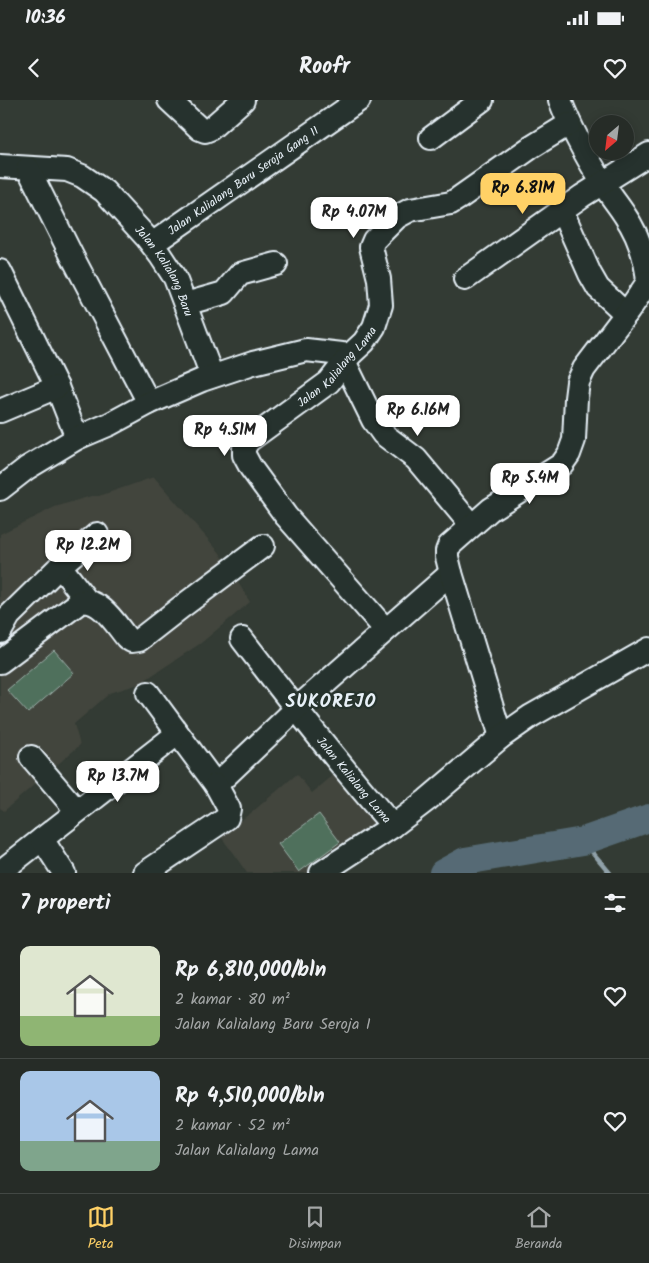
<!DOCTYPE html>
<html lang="id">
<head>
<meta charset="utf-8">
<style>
	:root { --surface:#262c27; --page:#323833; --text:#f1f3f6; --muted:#a4a7a7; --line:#424844; --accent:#ffd166 }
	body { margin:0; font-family:Kalam,sans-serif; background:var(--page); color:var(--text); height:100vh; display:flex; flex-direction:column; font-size:19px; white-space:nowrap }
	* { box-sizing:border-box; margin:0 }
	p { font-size:16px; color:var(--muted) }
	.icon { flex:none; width:28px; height:28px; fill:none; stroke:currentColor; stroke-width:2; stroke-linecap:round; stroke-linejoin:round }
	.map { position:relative; height:773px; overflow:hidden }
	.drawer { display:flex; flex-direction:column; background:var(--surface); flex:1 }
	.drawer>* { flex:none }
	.needle { width:32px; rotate:208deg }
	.fabs { position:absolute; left:589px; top:15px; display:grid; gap:10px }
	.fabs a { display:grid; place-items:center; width:45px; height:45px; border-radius:50%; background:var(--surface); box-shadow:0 2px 12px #0003,0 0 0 1px var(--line); font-size:25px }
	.price { position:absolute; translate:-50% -42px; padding:0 11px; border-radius:10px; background:#fff; color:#222; font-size:16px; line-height:32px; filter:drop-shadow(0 1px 2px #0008) }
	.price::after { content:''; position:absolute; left:50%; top:30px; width:15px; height:11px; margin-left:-8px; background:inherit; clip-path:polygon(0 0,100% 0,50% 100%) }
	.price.current { background:var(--accent); color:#111 }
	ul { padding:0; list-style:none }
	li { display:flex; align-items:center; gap:15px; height:125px; padding:0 20px }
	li+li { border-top:1px solid var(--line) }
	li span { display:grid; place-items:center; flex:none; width:140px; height:100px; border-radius:10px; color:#555 }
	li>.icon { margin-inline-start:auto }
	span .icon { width:60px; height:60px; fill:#fffc; stroke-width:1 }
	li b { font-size:21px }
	h2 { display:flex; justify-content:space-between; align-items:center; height:60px; padding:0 20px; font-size:21px }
	.status { display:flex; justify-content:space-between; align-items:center; height:35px; padding:0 25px; background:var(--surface); direction:ltr }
	.status svg { height:14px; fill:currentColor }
	header { display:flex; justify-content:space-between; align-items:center; height:65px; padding:0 20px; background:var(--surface); font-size:22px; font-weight:700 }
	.tabs { display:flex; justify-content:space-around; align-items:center; height:70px; border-top:1px solid var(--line); background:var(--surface); font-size:14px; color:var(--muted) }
	.tabs a { display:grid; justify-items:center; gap:2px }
	.tabs .current { color:var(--accent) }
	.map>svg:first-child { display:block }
</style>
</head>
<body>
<div class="status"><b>10:36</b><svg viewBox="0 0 49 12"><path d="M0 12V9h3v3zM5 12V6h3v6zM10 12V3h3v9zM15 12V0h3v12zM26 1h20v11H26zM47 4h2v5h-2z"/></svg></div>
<header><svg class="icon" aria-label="back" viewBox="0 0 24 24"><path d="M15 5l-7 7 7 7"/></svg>Roofr<svg class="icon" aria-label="heart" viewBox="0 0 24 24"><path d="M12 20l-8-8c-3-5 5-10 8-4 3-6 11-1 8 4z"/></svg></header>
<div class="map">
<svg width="649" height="773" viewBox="0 0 649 773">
	<rect width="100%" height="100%" fill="#333b34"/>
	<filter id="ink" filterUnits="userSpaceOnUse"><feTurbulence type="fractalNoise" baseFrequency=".02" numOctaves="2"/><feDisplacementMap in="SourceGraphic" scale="10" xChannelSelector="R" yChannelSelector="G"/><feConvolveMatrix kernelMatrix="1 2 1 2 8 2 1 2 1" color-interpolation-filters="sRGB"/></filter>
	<g filter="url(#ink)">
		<g fill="#42453d">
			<path d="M154,377L220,453L250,502L201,543L139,584L110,593L74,624L80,645L4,711L0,708V434L55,407L91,396H99Z"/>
			<path d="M336,673L380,725L307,773H247L220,735L251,713L297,674L312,693Z"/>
		</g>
		<g fill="#4f705b" stroke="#9cb0aa">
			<path d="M54,550L74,573L28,613L7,590Z"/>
			<path d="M319,714L340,742L299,772L278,744Z"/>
		</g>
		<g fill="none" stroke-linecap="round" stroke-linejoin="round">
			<path stroke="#90a1a9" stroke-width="4.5" d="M583,741L610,773"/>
			<path stroke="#566b74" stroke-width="28" d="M443,773L465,761L583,741L649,718"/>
			<g stroke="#e8f1f8" stroke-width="26">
				<g id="minor">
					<path d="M169,0L200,29L205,31L210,29L243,0"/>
					<path d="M560,0C571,29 586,56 602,82C608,93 617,103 624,114C638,134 646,158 648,182"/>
					<path d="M431,38L482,0"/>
					<path id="s1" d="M0,66L67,70L82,76L104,91L147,138L160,155L175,178L212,276"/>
					<path d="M28,68L72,156L149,303"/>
					<path d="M562,111L590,174L598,188L626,214"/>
					<path id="s2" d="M152,144L359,0"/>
					<path d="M0,171L57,287L77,338"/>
					<path d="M465,179L582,96L649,54"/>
					<path d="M185,204L224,193L240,174L276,164"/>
					<path d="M345,263L373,320L383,334L416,359L471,425"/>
					<path d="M0,311L57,287"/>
					<path d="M0,389L27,368L77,338L110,324L149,303L202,280L253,263L306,250L350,255"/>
					<path d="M60,466L87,501"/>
					<path id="s3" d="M385,529L286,416L251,368L244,355V348L248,341L329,282L350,255L364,242L374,227L381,205L379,179L371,147L374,140L397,117L410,110L451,103L459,98L530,48L569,24"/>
					<path d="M0,532L9,516L60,466L97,434"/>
					<path id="s4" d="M242,539C291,603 340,666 393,726"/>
					<path d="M0,562L80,502C101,498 116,525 127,538L132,541L139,540L180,508L263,446"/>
					<path d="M148,593L216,685L296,609L451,473"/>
					<path d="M501,637L451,473L447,457V451L449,446L491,409L562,364L569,354L574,340L576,298L578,282L584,269L629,210L648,182"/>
					<path d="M31,657L77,711"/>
					<path d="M0,772L42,739"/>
					<path d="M64,773L42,739L177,634"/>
					<path d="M145,773L227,718L229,709L216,685"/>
					<path d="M321,773L393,726L427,700L501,637L531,616L649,549"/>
				</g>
			</g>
			<use href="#minor" stroke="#26332d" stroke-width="22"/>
		</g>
	</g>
	<g text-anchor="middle" stroke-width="4.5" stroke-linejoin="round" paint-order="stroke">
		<g font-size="12" fill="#e8f1f8" stroke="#26332d">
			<text dy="4" stroke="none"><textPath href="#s2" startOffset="111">Jalan Kalialang Baru Seroja Gang II</textPath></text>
			<text dy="4" stroke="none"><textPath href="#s1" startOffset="211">Jalan Kalialang Baru</textPath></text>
			<text dy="4" stroke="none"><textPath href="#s3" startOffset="356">Jalan Kalialang Lama</textPath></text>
			<text dy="4" stroke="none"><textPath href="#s4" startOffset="180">Jalan Kalialang Lama</textPath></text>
		</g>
		<g font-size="18" font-weight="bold" letter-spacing="1" fill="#e8f1f8" stroke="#26332d">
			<text x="331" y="607">SUKOREJO</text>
		</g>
	</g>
</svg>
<div class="fabs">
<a><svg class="needle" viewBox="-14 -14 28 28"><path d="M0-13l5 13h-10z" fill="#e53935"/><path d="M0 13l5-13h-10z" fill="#a4a7a7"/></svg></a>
</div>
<b class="price current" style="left:523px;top:115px">Rp 6.81M</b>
<b class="price" style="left:354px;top:139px">Rp 4.07M</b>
<b class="price" style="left:418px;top:337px">Rp 6.16M</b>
<b class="price" style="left:225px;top:357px">Rp 4.51M</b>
<b class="price" style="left:530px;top:405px">Rp 5.4M</b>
<b class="price" style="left:88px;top:472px">Rp 12.2M</b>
<b class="price" style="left:118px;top:703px">Rp 13.7M</b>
</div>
<section class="drawer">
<h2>7 properti<svg class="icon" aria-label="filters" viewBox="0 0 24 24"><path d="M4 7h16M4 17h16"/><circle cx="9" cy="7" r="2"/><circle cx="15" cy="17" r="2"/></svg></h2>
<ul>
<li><span style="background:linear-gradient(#dfe7d0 70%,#8fb573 0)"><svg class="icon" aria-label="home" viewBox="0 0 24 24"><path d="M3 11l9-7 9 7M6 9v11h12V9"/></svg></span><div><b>Rp 6,810,000/bln</b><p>2 kamar · 80 m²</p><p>Jalan Kalialang Baru Seroja I</p></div><svg class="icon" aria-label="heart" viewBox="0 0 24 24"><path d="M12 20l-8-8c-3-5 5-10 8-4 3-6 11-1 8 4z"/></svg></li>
<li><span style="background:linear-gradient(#a9c7e8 70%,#7fa58c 0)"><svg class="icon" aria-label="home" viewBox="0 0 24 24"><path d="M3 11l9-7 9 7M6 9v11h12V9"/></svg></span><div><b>Rp 4,510,000/bln</b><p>2 kamar · 52 m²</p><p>Jalan Kalialang Lama</p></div><svg class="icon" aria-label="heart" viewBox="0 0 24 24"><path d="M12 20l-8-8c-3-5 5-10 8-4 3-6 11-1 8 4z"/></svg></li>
</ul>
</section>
<nav class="tabs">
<a class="current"><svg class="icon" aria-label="map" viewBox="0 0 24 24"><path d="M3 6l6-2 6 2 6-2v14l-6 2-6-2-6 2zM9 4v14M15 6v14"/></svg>Peta</a>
<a><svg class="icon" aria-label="saved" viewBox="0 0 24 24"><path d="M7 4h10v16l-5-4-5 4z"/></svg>Disimpan</a>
<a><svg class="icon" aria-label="home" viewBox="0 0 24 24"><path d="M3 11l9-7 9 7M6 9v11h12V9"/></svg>Beranda</a>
</nav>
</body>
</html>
